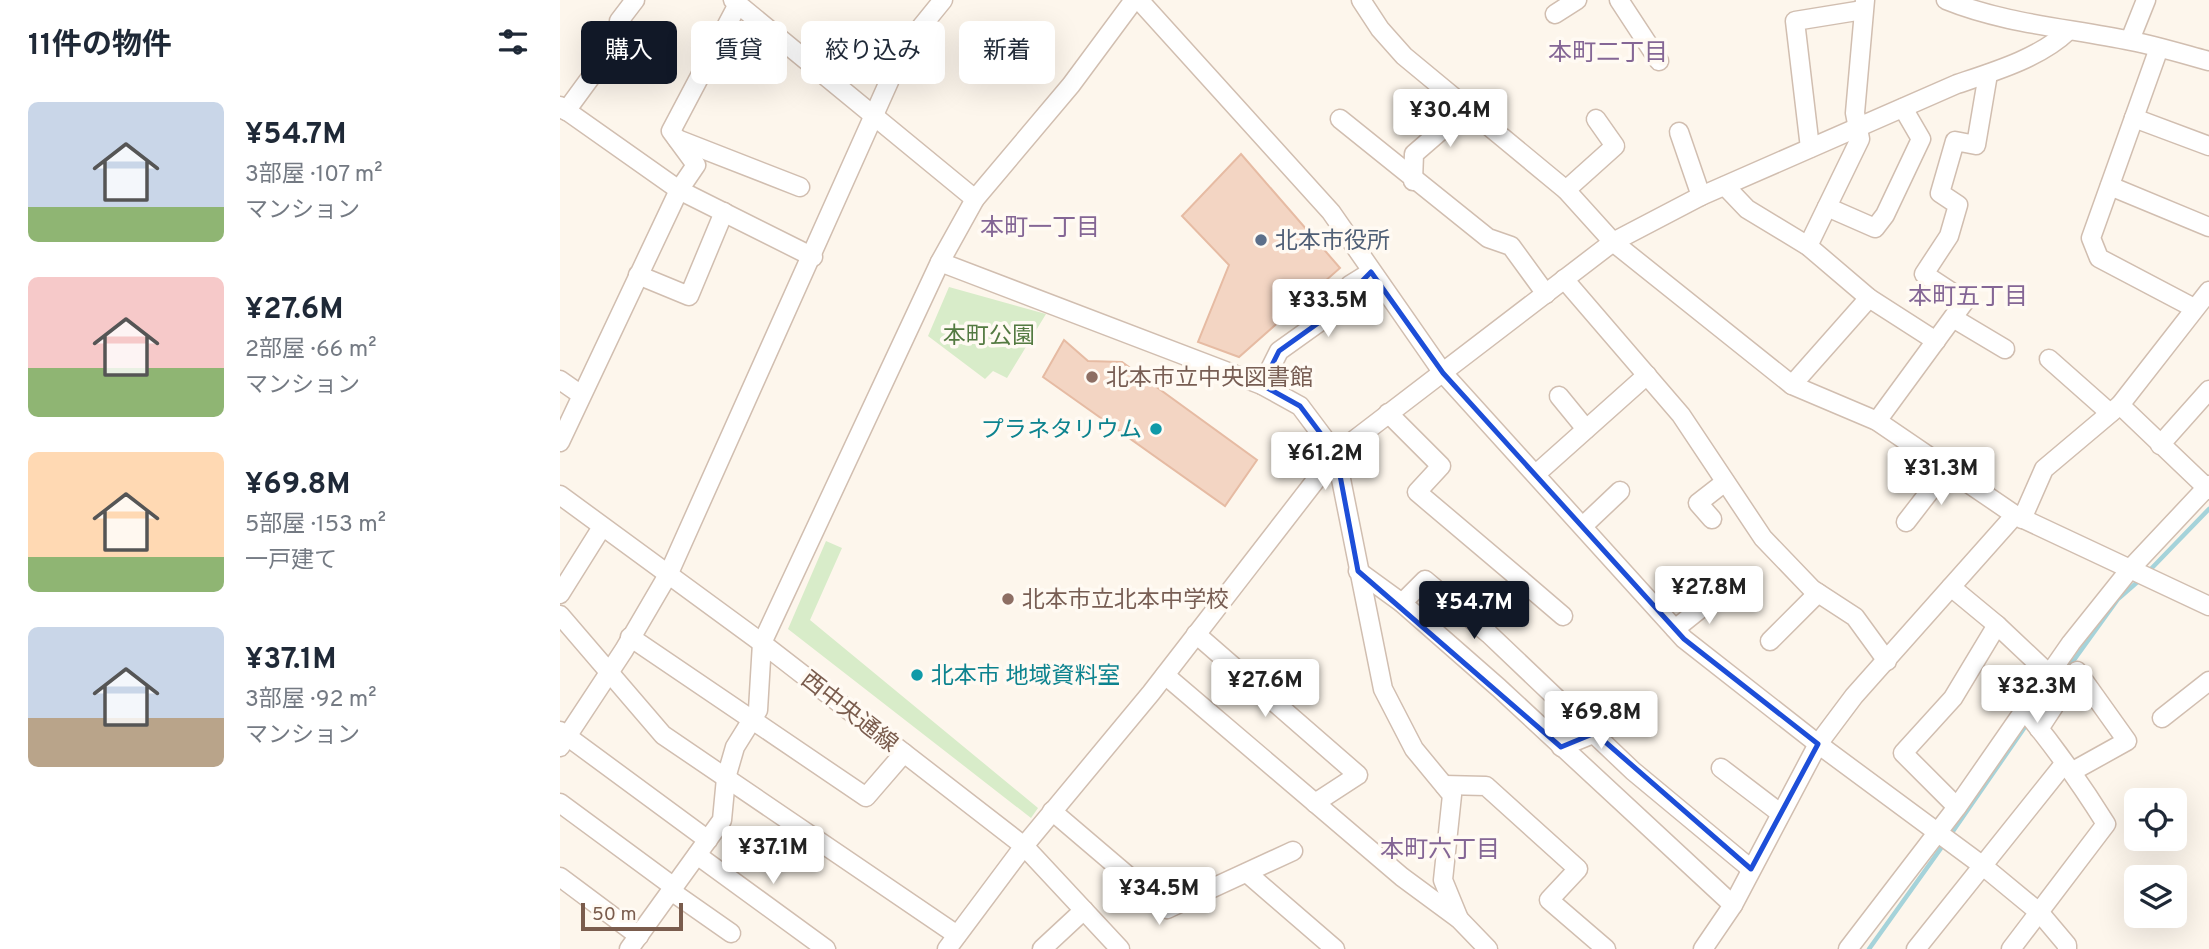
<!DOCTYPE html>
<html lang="ja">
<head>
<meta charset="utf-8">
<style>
	:root { --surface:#fff; --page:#f6f6f7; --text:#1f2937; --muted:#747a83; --accent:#111827 }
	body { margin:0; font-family:Overpass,"Noto Sans JP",sans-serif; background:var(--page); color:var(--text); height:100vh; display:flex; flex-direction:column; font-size:26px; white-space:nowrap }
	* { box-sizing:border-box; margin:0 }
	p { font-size:23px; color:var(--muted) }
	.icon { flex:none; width:38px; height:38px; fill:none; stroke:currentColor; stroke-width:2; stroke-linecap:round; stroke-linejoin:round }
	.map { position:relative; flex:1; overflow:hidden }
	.side { display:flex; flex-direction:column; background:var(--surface); width:560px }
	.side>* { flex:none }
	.hud { position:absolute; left:21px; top:21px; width:665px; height:63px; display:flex; gap:14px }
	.fabs { position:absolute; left:1564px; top:788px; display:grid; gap:14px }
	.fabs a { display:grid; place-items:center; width:63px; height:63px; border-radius:10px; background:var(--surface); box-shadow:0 7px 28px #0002; font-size:35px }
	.scale { position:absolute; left:21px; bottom:18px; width:102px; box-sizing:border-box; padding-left:7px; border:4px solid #7a5c4d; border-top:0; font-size:19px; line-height:24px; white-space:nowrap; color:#7a5c4d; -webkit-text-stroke:5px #fffaf3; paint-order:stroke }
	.price { position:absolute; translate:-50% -60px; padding:0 16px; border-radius:7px; background:#fff; color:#222; font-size:23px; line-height:46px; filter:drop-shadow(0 2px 4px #0008) }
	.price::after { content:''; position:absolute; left:50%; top:42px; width:21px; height:16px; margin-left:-10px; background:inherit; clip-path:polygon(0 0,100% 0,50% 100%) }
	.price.on { background:var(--accent); color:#fff }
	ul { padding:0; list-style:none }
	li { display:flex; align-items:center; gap:21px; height:175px; padding:0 28px }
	li span { display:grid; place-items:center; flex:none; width:196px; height:140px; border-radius:10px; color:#555 }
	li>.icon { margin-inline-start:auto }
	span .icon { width:84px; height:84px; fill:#fffc; stroke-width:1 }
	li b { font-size:30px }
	h2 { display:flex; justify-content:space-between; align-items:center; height:84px; padding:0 28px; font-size:30px }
	.tag { padding:0 24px; border-radius:10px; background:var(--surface); box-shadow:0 7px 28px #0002; font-size:24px; line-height:63px }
	.tag.on { background:var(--accent); color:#fff }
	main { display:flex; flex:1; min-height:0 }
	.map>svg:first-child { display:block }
</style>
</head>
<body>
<main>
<section class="side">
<h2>11件の物件<svg class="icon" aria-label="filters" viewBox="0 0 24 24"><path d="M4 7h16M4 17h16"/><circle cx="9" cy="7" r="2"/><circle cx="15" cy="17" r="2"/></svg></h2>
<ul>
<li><span style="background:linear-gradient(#c9d6e8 75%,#8fb573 0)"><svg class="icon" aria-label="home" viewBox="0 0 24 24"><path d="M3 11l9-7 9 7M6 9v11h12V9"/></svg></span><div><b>¥54.7M</b><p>3部屋 · 107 m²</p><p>マンション</p></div></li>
<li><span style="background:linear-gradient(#f6c9c9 65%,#8fb573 0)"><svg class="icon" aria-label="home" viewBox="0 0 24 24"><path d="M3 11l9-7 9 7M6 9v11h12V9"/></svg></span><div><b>¥27.6M</b><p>2部屋 · 66 m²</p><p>マンション</p></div></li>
<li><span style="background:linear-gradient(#ffd9b3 75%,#8fb573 0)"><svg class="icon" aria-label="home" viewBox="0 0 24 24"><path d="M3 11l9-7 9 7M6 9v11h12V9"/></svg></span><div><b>¥69.8M</b><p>5部屋 · 153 m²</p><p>一戸建て</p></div></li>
<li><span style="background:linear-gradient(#c9d6e8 65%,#b9a48a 0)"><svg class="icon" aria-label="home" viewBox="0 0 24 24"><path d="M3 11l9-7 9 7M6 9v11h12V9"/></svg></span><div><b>¥37.1M</b><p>3部屋 · 92 m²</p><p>マンション</p></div></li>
</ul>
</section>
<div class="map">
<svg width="1649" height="949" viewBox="0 0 1649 949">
	<rect width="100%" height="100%" fill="#fdf6ec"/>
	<g fill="#d8ecc9">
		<path d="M389,287L486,314L447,378L433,371L425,379L368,336Z"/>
		<path d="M266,541L282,548L250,620L478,808L471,818L228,629Z"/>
	</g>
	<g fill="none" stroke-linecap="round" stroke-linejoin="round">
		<g stroke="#a5d3da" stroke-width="4.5">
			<path d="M1588,572L1649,509"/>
			<path d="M1475,714L1558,599L1582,578"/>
			<path d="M1389,837L1467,724"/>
			<path d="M1309,949L1384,844"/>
		</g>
	</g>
	<g fill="#f3d5c3" stroke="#e6bba3" stroke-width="2">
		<path d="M681,154L780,268L679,357L638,342L669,265L622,216Z"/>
		<path d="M504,340L528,361L562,362L697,460L665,506L483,377Z"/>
	</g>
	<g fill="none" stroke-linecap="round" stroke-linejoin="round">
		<g stroke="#d1beb0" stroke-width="21">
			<g id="minor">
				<path d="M173,0L415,199"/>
				<path d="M579,0L771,212L883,373L1124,639L1258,744L1423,866L1480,913L1507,945V949"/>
				<path d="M801,0L820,29L844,56L1006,190L1053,242L1232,385L1317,421L1455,515L1649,606"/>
				<path d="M1059,0L1099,61"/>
				<path d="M1386,0C1445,24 1509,28 1571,41C1597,46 1623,54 1649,61"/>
				<path d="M995,14L1017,0"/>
				<path d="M59,21L75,0"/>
				<path d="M1570,40L1586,0"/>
				<path d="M1599,48L1531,238L1539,258L1634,308"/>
				<path d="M0,106L119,190L253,257"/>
				<path d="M6,111L66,29"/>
				<path d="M1574,118L1649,146"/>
				<path d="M780,119L928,238L951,246L986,294"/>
				<path d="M1119,132L1141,196"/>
				<path d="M117,139L240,187"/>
				<path d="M1250,148L1235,21L1303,10"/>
				<path d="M853,181L854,154L907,108"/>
				<path d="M1165,186L1187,209L1248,246L1309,298L1376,341"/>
				<path d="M1550,186L1649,227"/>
				<path d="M1006,190L1055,146L1036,119"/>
				<path d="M1267,207L1315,228L1325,215L1361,139L1343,108"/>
				<path d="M1248,246L1300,139L1295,113L1305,0"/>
				<path d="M380,262L702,385L740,406L776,454L823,689L854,749L892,795L883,880L899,919"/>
				<path d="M78,275L129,296L164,212"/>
				<path d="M1004,279L1121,415L1203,538L1252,589L1295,617L1327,661"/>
				<path d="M1649,291L1560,405L1649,490"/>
				<path d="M1393,318L1445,349"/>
				<path d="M1489,359L1550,413"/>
				<path d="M0,380L20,394"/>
				<path d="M702,385L719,351L768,316L790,285L811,272"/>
				<path d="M1232,385L1309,298"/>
				<path d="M999,396L1026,429"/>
				<path d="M828,413L881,466L857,492L961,580"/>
				<path d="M1317,421L1405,301L1364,274L1389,236L1398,205L1380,193L1395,141L1416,145L1428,74"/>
				<path d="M0,442L119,190L136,165L111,131L178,4"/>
				<path d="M1600,445L1649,390"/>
				<path d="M976,474L1087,375"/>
				<path d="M0,495L202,643L464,846L560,949"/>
				<path d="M1152,519L1138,503L1165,482"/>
				<path d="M1462,519L1484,469L1560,405"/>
				<path d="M1346,522L1387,469"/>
				<path d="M1023,526L1060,491"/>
				<path d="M798,571L842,603L939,688L1173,905"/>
				<path d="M1391,587L1437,625L1489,674"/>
				<path d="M0,594L42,527"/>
				<path d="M842,603L865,580L929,634L1073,771L1191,869"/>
				<path d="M0,615L103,735L397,935"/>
				<path d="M918,624L961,580L1003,616"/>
				<path d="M1115,629L1160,593"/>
				<path d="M636,634L798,775L755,803"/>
				<path d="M70,637L306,797L344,753"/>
				<path d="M1210,641L1258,593"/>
				<path d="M605,675L842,877L899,919L928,949"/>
				<path d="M1602,718L1649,681"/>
				<path d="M1479,729L1517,671L1567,741L1513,771"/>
				<path d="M0,731L148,840"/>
				<path d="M0,747L64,650L109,573L344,48L383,0"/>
				<path d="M1001,747L1068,720"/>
				<path d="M1161,768L1220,813"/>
				<path d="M884,785L926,786L1018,869L989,900L1046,949"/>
				<path d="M0,803L114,887"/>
				<path d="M1397,807L1343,753L1393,698L1437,625"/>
				<path d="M492,811L607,909L733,851"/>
				<path d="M137,855L266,949"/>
				<path d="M687,873L775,949"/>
				<path d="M0,877L79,936"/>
				<path d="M111,891L171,933"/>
				<path d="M69,949L162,820L166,778L175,747L198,710L202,643L380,262L415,199L511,85L574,0"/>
				<path d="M387,949L464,846L591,693L776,454L1053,242L1141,196L1397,84C1433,72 1480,58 1508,31"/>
				<path d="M482,949L524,910"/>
				<path d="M1143,949L1173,905L1258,744L1294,696L1455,515"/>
				<path d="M1288,949L1397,807L1511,643L1571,568L1649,485"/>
				<path d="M1356,949L1504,764"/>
				<path d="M1451,949L1546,824C1521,784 1494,746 1464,710"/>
			</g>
		</g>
		<use href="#minor" stroke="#fff" stroke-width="18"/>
	</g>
	<path fill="none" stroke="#1d4ed8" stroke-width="5" stroke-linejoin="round" d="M811,272L883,373L1124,639L1258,744L1191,869L1035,733L1001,747L798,571L776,454L740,406L702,385L719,351L768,316Z"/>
	<circle fill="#5c6f8a" stroke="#fffaf3" stroke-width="2.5" cx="701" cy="240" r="7"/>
	<g fill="#8d6e63" stroke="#fffaf3" stroke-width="2.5">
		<circle cx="532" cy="377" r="7"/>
		<circle cx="448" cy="599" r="7"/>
	</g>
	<g fill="#0f9aa8" stroke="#fffaf3" stroke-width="2.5">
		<circle cx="596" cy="429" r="7"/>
		<circle cx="357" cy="675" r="7"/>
	</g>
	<g text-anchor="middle" stroke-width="7" stroke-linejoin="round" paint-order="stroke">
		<g font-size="23" fill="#4e5e75" stroke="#fffaf3" text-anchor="start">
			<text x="715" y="248">北本市役所</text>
		</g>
		<g font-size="23" fill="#537a41" stroke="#fffaf3">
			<text x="429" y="343">本町公園</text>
		</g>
		<g font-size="23" fill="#785e54" stroke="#fffaf3" text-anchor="start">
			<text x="546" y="385">北本市立中央図書館</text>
			<text x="462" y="607">北本市立北本中学校</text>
		</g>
		<g font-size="23" fill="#0d838f" stroke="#fffaf3" text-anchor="end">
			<text x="582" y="437">プラネタリウム</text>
			<text x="371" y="683" text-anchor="start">北本市 地域資料室</text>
		</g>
		<g font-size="23" fill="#7a5c4d" stroke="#fffaf3">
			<text transform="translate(290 711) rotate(38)" y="8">西中央通線</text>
		</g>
		<g font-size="24" fill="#846695" stroke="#fffaf3">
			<text x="1048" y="60">本町二丁目</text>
			<text x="480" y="235">本町一丁目</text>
			<text x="1408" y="304">本町五丁目</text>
			<text x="880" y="857">本町六丁目</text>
		</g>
	</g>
</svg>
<div class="fabs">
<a><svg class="icon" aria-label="locate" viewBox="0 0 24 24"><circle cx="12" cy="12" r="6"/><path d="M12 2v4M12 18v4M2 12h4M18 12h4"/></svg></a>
<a><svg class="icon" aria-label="layers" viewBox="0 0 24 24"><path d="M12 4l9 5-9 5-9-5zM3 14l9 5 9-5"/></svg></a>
</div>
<div class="scale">50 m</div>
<b class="price" style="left:890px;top:149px">¥30.4M</b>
<b class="price" style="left:768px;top:339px">¥33.5M</b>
<b class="price" style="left:765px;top:492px">¥61.2M</b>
<b class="price" style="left:1381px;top:507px">¥31.3M</b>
<b class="price" style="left:1149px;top:626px">¥27.8M</b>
<b class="price on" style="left:914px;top:641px">¥54.7M</b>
<b class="price" style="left:705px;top:719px">¥27.6M</b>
<b class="price" style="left:1477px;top:725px">¥32.3M</b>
<b class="price" style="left:1041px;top:751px">¥69.8M</b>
<b class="price" style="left:213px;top:886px">¥37.1M</b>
<b class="price" style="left:599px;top:927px">¥34.5M</b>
<div class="hud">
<a class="tag on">購入</a>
<a class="tag">賃貸</a>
<a class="tag">絞り込み</a>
<a class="tag">新着</a>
</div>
</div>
</main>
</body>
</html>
